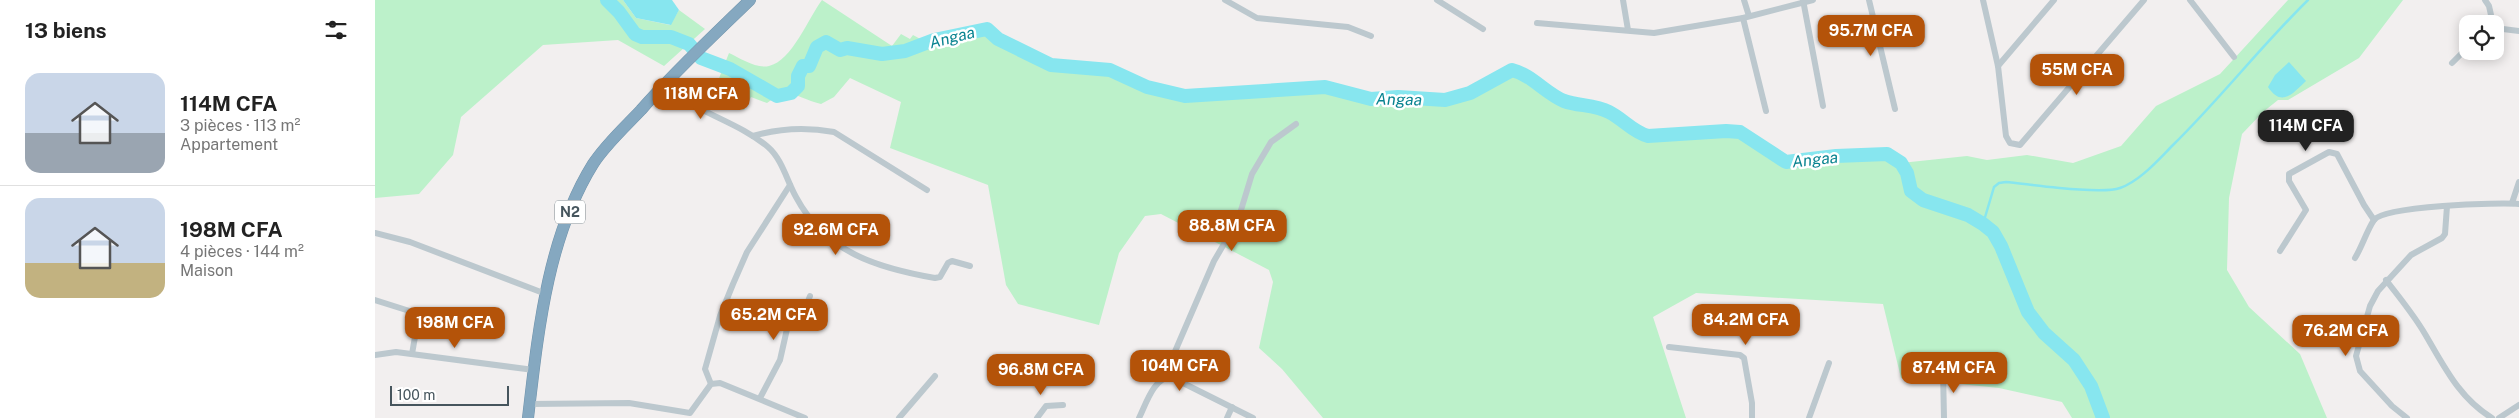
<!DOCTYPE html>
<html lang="fr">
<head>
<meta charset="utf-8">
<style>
	:root { --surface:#fff; --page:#f2f2f2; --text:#222; --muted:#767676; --line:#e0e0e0; --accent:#b45309 }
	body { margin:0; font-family:"Public Sans",sans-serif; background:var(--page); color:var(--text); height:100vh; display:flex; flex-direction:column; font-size:19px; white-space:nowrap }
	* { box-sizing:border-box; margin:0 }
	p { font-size:16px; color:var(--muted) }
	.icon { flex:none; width:28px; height:28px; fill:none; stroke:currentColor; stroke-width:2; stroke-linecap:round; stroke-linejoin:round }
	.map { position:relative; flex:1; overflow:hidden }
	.drawer { display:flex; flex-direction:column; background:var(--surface); width:375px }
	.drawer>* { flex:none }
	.controls { position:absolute; left:2084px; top:15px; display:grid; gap:10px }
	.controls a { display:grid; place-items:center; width:45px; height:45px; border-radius:10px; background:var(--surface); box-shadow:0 2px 12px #0003; font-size:25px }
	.scale { position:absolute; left:15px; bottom:12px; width:119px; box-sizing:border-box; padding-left:5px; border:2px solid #46555d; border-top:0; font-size:14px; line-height:18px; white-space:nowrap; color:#46555d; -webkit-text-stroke:4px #fff; paint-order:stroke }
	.price { position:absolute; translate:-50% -42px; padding:0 11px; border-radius:10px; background:var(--accent); color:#fff; font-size:16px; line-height:32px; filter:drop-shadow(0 1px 2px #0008) }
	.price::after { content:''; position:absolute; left:50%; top:30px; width:15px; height:11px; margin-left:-8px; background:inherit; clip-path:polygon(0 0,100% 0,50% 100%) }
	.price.on { background:#222; color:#fff }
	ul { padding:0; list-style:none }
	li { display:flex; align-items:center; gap:15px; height:125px; padding:0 25px }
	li+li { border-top:1px solid var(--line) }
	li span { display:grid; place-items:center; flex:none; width:140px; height:100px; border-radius:15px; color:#555 }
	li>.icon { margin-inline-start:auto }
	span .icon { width:60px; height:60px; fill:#fffc; stroke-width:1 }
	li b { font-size:21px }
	h2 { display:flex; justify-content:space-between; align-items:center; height:60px; padding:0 25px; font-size:21px }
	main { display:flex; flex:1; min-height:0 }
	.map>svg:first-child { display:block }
</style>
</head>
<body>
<main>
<section class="drawer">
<h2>13 biens<svg class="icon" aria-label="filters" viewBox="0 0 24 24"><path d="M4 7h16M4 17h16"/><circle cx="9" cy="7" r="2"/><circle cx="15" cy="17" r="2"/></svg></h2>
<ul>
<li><span style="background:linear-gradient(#c9d6e8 60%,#9aa5b1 0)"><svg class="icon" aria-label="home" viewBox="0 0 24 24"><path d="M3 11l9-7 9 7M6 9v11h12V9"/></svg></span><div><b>114M CFA</b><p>3 pièces · 113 m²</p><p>Appartement</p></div></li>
<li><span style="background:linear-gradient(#c9d6e8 65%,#c2b280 0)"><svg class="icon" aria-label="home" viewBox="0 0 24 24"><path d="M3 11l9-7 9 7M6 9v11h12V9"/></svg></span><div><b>198M CFA</b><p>4 pièces · 144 m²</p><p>Maison</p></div></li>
</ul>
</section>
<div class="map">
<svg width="2144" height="418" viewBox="0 0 2144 418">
	<rect width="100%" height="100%" fill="#f2efef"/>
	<g fill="#bcf1ca">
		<path d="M0,0H248L261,18L295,25L304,10L330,29L289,66L243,40L168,45L86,117L78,155L44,194L0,198Z"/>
		<path d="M447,0L517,46L526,34L535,39L538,35L549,41L612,29L623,39L676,65L735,70L772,87L810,96L950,87L996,99L1023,97L1070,100L1095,93L1137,70L1147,72L1189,101L1222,107L1235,113L1265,134L1285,137L1351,131L1365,132L1411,162L1461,156L1512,154L1526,163L1592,156L1612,160L1652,155L1698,163L1746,146L1781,106L1845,74L1913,0H2028L1984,58L1913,100H1903L1888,112L1867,134L1854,198L1852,270L1874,307L1925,354L1952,418H1697L1687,402L1624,388L1526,378L1508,304L1321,293L1278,317L1311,418H948L907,369L884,348L898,282L894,270L786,214L770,216L744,253L724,325L643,304L631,285L613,185L515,148L526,102L475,78L459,97L446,104C422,98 415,86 392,103L376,97L369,110L337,96L354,53C365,58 381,69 394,66C417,61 434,17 447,0Z"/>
	</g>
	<g fill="#87e6ef">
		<path d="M248,0H297L304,10L296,25L261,18Z"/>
		<path d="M1914,62L1931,81C1918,93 1907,108 1893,87L1900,75Z"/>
	</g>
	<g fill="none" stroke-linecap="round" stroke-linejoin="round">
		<path stroke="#87e6ef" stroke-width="2.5" d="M1608,224L1619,187L1624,183L1631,182C1654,184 1726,195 1745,188C1765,181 1783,160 1798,145C1845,99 1886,46 1933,0"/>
		<path stroke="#87e6ef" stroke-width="14" d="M232,0L244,12L260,34L267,37H296L314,44L326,58L355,69L402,96L416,93L423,86V76L428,66H434L442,47L451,42L465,50L472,48L507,54L530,51L559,40L612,29L623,39L676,65L735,70L772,87L810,96L950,87L996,99L1023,97L1070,100L1095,93L1137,70C1157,75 1170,93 1189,101C1204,106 1220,105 1234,112C1248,119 1258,132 1273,136L1351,131L1365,132L1411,162L1461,156L1512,154L1526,163L1532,173L1536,191L1548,200L1593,215L1608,224L1618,232L1626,246L1653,312L1669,333L1699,360L1716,386L1728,418"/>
		<g stroke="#7093ab" stroke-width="12">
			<path id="highway" d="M153,418C163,333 172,238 218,164C231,144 250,127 266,110C300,71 338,36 375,0"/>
		</g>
		<g stroke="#bcc8ce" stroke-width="6">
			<path d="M850,0L882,18L973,27L996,36"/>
			<path d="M1062,0L1108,29"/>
			<path d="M1248,0L1253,30"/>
			<path d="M1369,0L1374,16"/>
			<path d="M1428,0L1448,106"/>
			<path d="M1494,0L1520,109"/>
			<path d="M1608,0L1623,66L1631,136L1635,143L1645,145L1769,0"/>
			<path d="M1815,0L1859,57"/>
			<path d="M2110,0L2114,6L2118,24"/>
			<path d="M1368,18L1391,111"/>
			<path d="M1162,23L1279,33L1368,18L1438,0"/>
			<path d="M2120,28L2144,31"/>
			<path d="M2077,63L2092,48"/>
			<path d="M1623,66L1679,0"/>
			<path d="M290,83C297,89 305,97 313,102C340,118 369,127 393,147C407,159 412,181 421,197C451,253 503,268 560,278L565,277L573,263L577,261L595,266"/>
			<path d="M378,136C405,128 432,127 459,132L552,190"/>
			<path d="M2137,203L2144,182"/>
			<path d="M0,233L35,242L171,294"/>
			<path d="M1905,251L1931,210L1914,181V174L1954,152L1962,154L1989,205L1999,220"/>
			<path d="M1980,258C1987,247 1992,230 1999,220C2009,206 2124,202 2144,204"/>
			<path d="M2011,280C2024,297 2039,315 2050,334C2069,366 2084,398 2117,418"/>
			<path d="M0,300L44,314L37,354"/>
			<path d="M1294,347L1365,355L1369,358L1377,403V418"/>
			<path d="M0,355L21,352L159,370"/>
			<path d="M1568,370L1569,418"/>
			<path d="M789,377L839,261L863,220L877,174L896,142L921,124"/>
			<path d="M336,384L330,369L345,316L358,284L372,252L415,185"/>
			<path d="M385,398L405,360L412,329L429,312L435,296"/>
			<path d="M155,404L254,403L315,413L336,384L345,383L430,418"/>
			<path d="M524,418L560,376"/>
			<path d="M662,418L671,406L688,405"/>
			<path d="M764,418C771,404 779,377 796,377L878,418"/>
			<path d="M852,418L857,407"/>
			<path d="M1434,418L1454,363"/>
			<path d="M2032,418L2017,406L1985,371L1981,356L1995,306L2003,291L2036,255L2067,238L2070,234L2072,206"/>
			<path d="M2124,418L2144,405"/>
		</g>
		<use href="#highway" stroke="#85a8c0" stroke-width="11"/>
	</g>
	<g text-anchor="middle" stroke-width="5" stroke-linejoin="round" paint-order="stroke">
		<rect fill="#fff" stroke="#7e888e" stroke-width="1" x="180" y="200.5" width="30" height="23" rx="4"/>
		<g font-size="14" font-weight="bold" fill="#46555d">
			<text x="195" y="217">N2</text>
		</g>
		<g font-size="16" font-style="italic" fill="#098390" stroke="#fff">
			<text transform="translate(577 37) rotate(-14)" y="6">Angaa</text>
			<text transform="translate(1024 99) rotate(1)" y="6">Angaa</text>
			<text transform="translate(1440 159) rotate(-6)" y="6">Angaa</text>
		</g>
	</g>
</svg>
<div class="controls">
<a><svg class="icon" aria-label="locate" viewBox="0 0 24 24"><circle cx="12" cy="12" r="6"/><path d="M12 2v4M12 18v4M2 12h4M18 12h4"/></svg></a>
</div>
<div class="scale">100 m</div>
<b class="price" style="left:1496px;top:57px">95.7M CFA</b>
<b class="price" style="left:1702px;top:96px">55M CFA</b>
<b class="price" style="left:326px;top:120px">118M CFA</b>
<b class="price on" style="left:1931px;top:152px">114M CFA</b>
<b class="price" style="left:857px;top:252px">88.8M CFA</b>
<b class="price" style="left:461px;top:256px">92.6M CFA</b>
<b class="price" style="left:399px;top:341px">65.2M CFA</b>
<b class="price" style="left:1371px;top:346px">84.2M CFA</b>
<b class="price" style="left:80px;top:349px">198M CFA</b>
<b class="price" style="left:1971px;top:357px">76.2M CFA</b>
<b class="price" style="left:805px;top:392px">104M CFA</b>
<b class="price" style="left:1579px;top:394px">87.4M CFA</b>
<b class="price" style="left:666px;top:396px">96.8M CFA</b>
</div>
</main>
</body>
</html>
